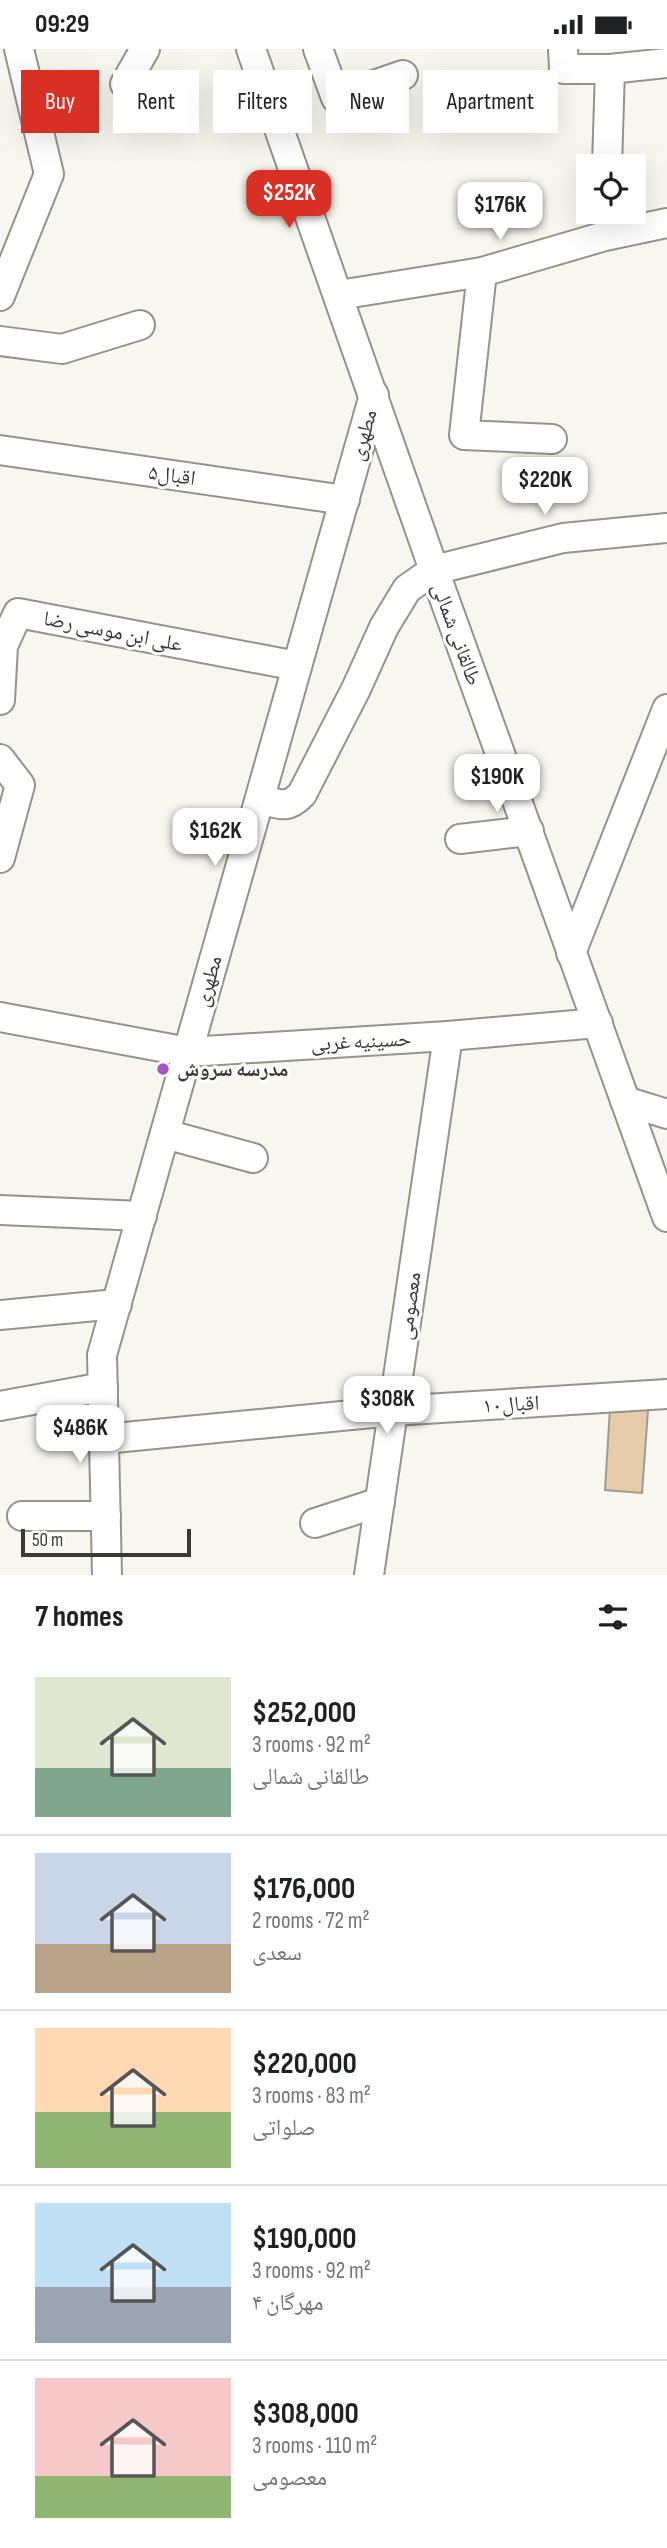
<!DOCTYPE html>
<html lang="en">
<head>
<meta charset="utf-8">
<style>
	:root { --surface:#fff; --page:#f6f6f6; --text:#202124; --muted:#757577; --line:#e0e0e0; --accent:#d93025 }
	body { margin:0; font-family:"Sofia Sans Condensed","Noto Naskh Arabic",sans-serif; background:var(--page); color:var(--text); height:100vh; display:flex; flex-direction:column; font-size:26px; white-space:nowrap }
	* { box-sizing:border-box; margin:0 }
	p { font-size:23px; color:var(--muted) }
	.icon { flex:none; width:38px; height:38px; fill:none; stroke:currentColor; stroke-width:2; stroke-linecap:round; stroke-linejoin:round }
	.map { position:relative; height:1526px; overflow:hidden }
	.sheet { display:flex; flex-direction:column; background:var(--surface); flex:1 }
	.sheet>* { flex:none }
	.guide { position:absolute; left:21px; top:21px; width:626px; height:63px; display:flex; gap:14px }
	.tools { position:absolute; left:576px; top:105px; display:grid; gap:14px }
	.tools a { display:grid; place-items:center; width:70px; height:70px; border-radius:0px; background:var(--surface); box-shadow:0 7px 28px #0002; font-size:35px }
	.scale { position:absolute; left:21px; bottom:18px; width:170px; box-sizing:border-box; padding-left:7px; border:4px solid #3a3936; border-top:0; font-size:19px; line-height:24px; white-space:nowrap; color:#3a3936; -webkit-text-stroke:5px #fff; paint-order:stroke }
	.price { position:absolute; translate:-50% -60px; padding:0 16px; border-radius:14px; background:#fff; color:#222; font-size:23px; line-height:46px; filter:drop-shadow(0 2px 4px #0008) }
	.price::after { content:''; position:absolute; left:50%; top:42px; width:21px; height:16px; margin-left:-10px; background:inherit; clip-path:polygon(0 0,100% 0,50% 100%) }
	.price.current { background:var(--accent); color:#fff }
	ul { padding:0; list-style:none }
	li { display:flex; align-items:center; gap:21px; height:175px; padding:0 35px }
	li+li { border-top:2px solid var(--line) }
	li span { display:grid; place-items:center; flex:none; width:196px; height:140px; border-radius:0px; color:#555 }
	li>.icon { margin-inline-start:auto }
	span .icon { width:84px; height:84px; fill:#fffc; stroke-width:1 }
	li b { font-size:30px }
	h2 { display:flex; justify-content:space-between; align-items:center; height:84px; padding:0 35px; font-size:30px }
	.tag { padding:0 24px; border-radius:0px; background:var(--surface); box-shadow:0 7px 28px #0002; font-size:24px; line-height:63px }
	.tag.current { background:var(--accent); color:#fff }
	.status { display:flex; justify-content:space-between; align-items:center; height:49px; padding:0 35px; background:var(--surface); direction:ltr }
	.status svg { height:19px; fill:currentColor }
	.map>svg:first-child { display:block }
</style>
</head>
<body>
<div class="status"><b>09:29</b><svg viewBox="0 0 49 12"><path d="M0 12V9h3v3zM5 12V6h3v6zM10 12V3h3v9zM15 12V0h3v12zM26 1h20v11H26zM47 4h2v5h-2z"/></svg></div>
<div class="map">
<svg width="667" height="1526" viewBox="0 0 667 1526">
	<rect width="100%" height="100%" fill="#f8f7ef"/>
	<path fill="#e7ccab" stroke="#9f9a93" stroke-width="2" d="M610,1359L648,1361L642,1444L605,1441Z"/>
	<g fill="none" stroke-linecap="round" stroke-linejoin="round">
		<g stroke="#94938c" stroke-width="32">
			<g id="minor">
				<path d="M251,0L434,521L667,1168"/>
				<path d="M318,0L336,49L403,26"/>
				<path d="M563,0L564,20H610L667,14"/>
				<path d="M125,35L145,0"/>
				<path d="M607,117L610,20"/>
				<path d="M482,223L464,386L552,390"/>
				<path d="M339,246L482,223L605,187L667,174"/>
				<path d="M0,247L49,125L19,0"/>
				<path d="M0,292L62,300L140,276"/>
				<path d="M0,401L345,451"/>
				<path d="M0,651L3,597L18,564L297,617"/>
				<path d="M0,710L20,736L0,809"/>
				<path d="M260,750C279,755 287,761 302,745L356,640L384,578L407,540L434,521L563,489L667,479"/>
				<path d="M460,790L529,782"/>
				<path d="M571,904L667,660"/>
				<path d="M0,968L188,1003L448,987L598,974"/>
				<path d="M625,1052L667,1065"/>
				<path d="M165,1085L253,1109"/>
				<path d="M0,1161L142,1167"/>
				<path d="M0,1266L117,1255"/>
				<path d="M0,1357L103,1338"/>
				<path d="M104,1390L393,1362L667,1345"/>
				<path d="M22,1467H106"/>
				<path d="M315,1474L380,1453"/>
				<path d="M107,1526L102,1306L374,346"/>
				<path d="M369,1526L448,987"/>
			</g>
		</g>
		<use href="#minor" stroke="#fff" stroke-width="28"/>
	</g>
	<circle fill="#a554c4" stroke="#fff" stroke-width="2.5" cx="163" cy="1020" r="7"/>
	<g text-anchor="middle" stroke-width="6" stroke-linejoin="round" paint-order="stroke">
		<g font-size="21" fill="#3a3936" stroke="#fff">
			<text transform="translate(363 386) rotate(-74)" y="7">مطهری</text>
			<text transform="translate(172 426) rotate(8)" y="7">اقبال۵</text>
			<text transform="translate(113 582) rotate(11)" y="7">علی ابن موسی رضا</text>
			<text transform="translate(457 585) rotate(70)" y="7">طالقانی شمالی</text>
			<text transform="translate(208 932) rotate(-74)" y="7">مطهری</text>
			<text transform="translate(361 992) rotate(-3)" y="7">حسینیه غربی</text>
			<text transform="translate(409 1257) rotate(-82)" y="7">معصومی</text>
			<text transform="translate(511 1355) rotate(-3)" y="7">اقبال۱۰</text>
		</g>
		<g font-size="21" font-weight="bold" fill="#3a3936" stroke="#fff" text-anchor="start">
			<text x="177" y="1027">مدرسه سروش</text>
		</g>
	</g>
</svg>
<div class="tools">
<a><svg class="icon" aria-label="locate" viewBox="0 0 24 24"><circle cx="12" cy="12" r="6"/><path d="M12 2v4M12 18v4M2 12h4M18 12h4"/></svg></a>
</div>
<div class="scale">50 m</div>
<b class="price current" style="left:289px;top:181px">$252K</b>
<b class="price" style="left:500px;top:193px">$176K</b>
<b class="price" style="left:545px;top:468px">$220K</b>
<b class="price" style="left:497px;top:765px">$190K</b>
<b class="price" style="left:215px;top:819px">$162K</b>
<b class="price" style="left:387px;top:1387px">$308K</b>
<b class="price" style="left:80px;top:1416px">$486K</b>
<div class="guide">
<a class="tag current">Buy</a>
<a class="tag">Rent</a>
<a class="tag">Filters</a>
<a class="tag">New</a>
<a class="tag">Apartment</a>
</div>
</div>
<section class="sheet">
<h2>7 homes<svg class="icon" aria-label="filters" viewBox="0 0 24 24"><path d="M4 7h16M4 17h16"/><circle cx="9" cy="7" r="2"/><circle cx="15" cy="17" r="2"/></svg></h2>
<ul>
<li><span style="background:linear-gradient(#dfe7d0 65%,#7fa58c 0)"><svg class="icon" aria-label="home" viewBox="0 0 24 24"><path d="M3 11l9-7 9 7M6 9v11h12V9"/></svg></span><div><b>$252,000</b><p>3 rooms · 92 m²</p><p>طالقانی شمالی</p></div></li>
<li><span style="background:linear-gradient(#c9d6e8 65%,#b9a48a 0)"><svg class="icon" aria-label="home" viewBox="0 0 24 24"><path d="M3 11l9-7 9 7M6 9v11h12V9"/></svg></span><div><b>$176,000</b><p>2 rooms · 72 m²</p><p>سعدی</p></div></li>
<li><span style="background:linear-gradient(#ffd9b3 60%,#8fb573 0)"><svg class="icon" aria-label="home" viewBox="0 0 24 24"><path d="M3 11l9-7 9 7M6 9v11h12V9"/></svg></span><div><b>$220,000</b><p>3 rooms · 83 m²</p><p>صلواتی</p></div></li>
<li><span style="background:linear-gradient(#bfe0f5 60%,#9aa5b1 0)"><svg class="icon" aria-label="home" viewBox="0 0 24 24"><path d="M3 11l9-7 9 7M6 9v11h12V9"/></svg></span><div><b>$190,000</b><p>3 rooms · 92 m²</p><p>مهرگان ۴</p></div></li>
<li><span style="background:linear-gradient(#f6c9c9 70%,#8fb573 0)"><svg class="icon" aria-label="home" viewBox="0 0 24 24"><path d="M3 11l9-7 9 7M6 9v11h12V9"/></svg></span><div><b>$308,000</b><p>3 rooms · 110 m²</p><p>معصومی</p></div></li>
</ul>
</section>
</body>
</html>
